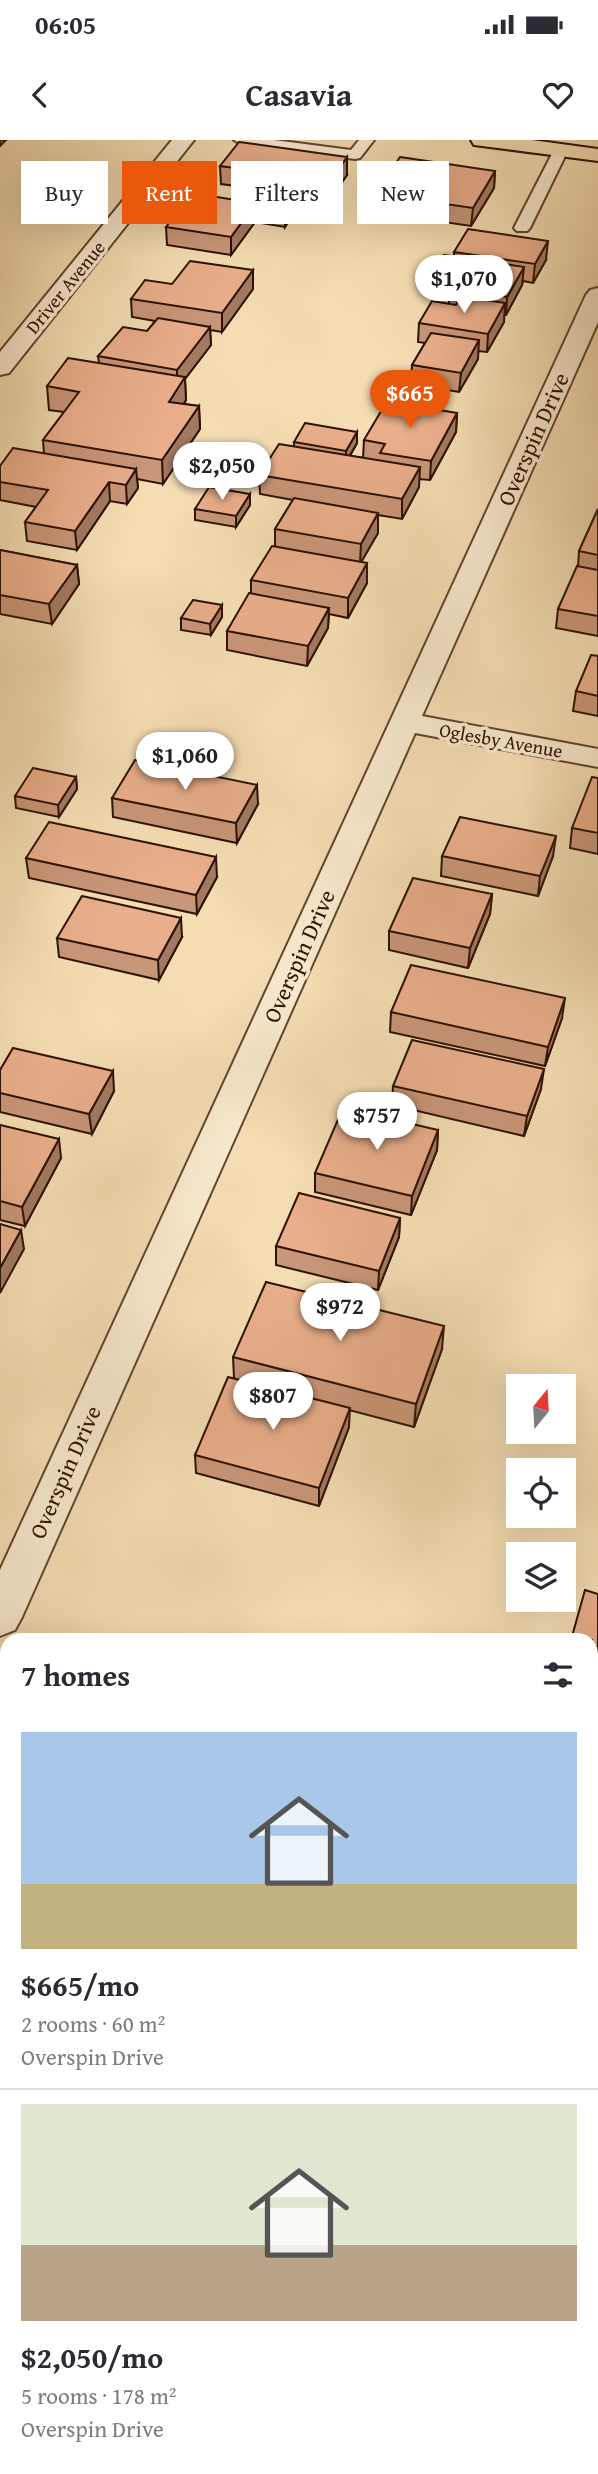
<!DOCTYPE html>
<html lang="en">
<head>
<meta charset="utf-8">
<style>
	:root { --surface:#fff; --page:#f7f7f7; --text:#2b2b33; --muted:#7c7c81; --line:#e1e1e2; --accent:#ea580c }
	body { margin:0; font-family:"Gentium Book Plus",serif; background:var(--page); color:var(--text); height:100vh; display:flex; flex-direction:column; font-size:26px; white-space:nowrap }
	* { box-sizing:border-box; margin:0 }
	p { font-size:23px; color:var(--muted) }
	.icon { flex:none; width:38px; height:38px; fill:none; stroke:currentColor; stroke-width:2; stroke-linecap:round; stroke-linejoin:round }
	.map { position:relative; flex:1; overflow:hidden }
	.drawer { position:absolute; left:0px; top:1493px; width:598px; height:842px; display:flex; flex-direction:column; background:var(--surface); border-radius:21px 21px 0 0; box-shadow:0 7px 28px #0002 }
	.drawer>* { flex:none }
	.banner { position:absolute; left:21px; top:21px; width:556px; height:63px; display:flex; gap:14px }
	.needle { width:46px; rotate:18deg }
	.controls { position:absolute; left:506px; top:1234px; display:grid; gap:14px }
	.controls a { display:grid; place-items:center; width:70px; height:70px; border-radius:0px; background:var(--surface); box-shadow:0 7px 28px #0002; font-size:35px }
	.price { position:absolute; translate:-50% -60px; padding:0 16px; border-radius:24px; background:#fff; color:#222; font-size:23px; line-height:46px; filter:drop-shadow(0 2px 4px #0008) }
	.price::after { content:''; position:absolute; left:50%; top:42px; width:21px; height:16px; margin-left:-10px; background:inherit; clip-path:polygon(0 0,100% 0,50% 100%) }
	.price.active { background:var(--accent); color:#fff }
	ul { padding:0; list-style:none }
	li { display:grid; align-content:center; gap:14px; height:371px; padding:0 21px }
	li+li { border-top:2px solid var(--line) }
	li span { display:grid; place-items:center; height:217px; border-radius:0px; color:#555 }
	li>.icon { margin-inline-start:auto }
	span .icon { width:126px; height:126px; fill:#fffc; stroke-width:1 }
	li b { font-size:30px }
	h2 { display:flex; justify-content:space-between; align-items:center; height:84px; padding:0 21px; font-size:30px }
	.pill { padding:0 24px; border-radius:0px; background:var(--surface); box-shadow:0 7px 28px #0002; font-size:24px; line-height:63px }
	.pill.active { background:var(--accent); color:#fff }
	.status { display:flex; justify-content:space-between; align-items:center; height:49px; padding:0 35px; background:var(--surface); direction:ltr }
	.status svg { height:19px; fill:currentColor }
	header { display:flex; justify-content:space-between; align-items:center; height:91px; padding:0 21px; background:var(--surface); font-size:32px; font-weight:600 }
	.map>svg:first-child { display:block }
</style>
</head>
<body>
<div class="status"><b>06:05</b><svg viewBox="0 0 49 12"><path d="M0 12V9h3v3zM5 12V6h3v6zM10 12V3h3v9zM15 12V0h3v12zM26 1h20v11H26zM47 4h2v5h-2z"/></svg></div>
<header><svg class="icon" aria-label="back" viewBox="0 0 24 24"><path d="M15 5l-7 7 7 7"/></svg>Casavia<svg class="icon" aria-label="heart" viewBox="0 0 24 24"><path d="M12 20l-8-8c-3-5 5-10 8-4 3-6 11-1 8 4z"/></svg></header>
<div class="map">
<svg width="598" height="2334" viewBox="0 0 598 2334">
	<rect width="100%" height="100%" fill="#f4ddb3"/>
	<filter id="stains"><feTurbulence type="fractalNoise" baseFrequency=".00286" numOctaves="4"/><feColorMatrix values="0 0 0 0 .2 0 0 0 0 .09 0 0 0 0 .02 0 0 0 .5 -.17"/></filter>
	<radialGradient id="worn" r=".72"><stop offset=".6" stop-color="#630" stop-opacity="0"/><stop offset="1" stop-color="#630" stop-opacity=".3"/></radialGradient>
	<path fill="#bec08b" stroke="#766847" stroke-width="2" d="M0,1852L7,1854V2328H592V2036L598,2038V2334H0Z"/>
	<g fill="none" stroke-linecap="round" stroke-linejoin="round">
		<g stroke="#60442f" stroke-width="4">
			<g id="lane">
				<path d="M234,0H274L351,10L359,0H374L360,18L355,19L241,4Z"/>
				<path d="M561,6L568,10L530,88L527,91H517L514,88L554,10Z"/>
			</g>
		</g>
		<g stroke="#60442f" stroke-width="4">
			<g id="street">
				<path d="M172,0H194L9,233L0,235V212Z"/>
				<path d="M598,148V182L422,576L598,609V627L415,593L22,1477L15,1490L0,1496V1430L586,155L590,150Z"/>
				<path d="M0,1705L7,1707V1751L0,1749Z"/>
				<path d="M592,1876L598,1877V1927L592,1925Z"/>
			</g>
		</g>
		<g stroke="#2e1103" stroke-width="4">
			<path id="primary" d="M471,0H532L598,9V21L482,6L474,5Z"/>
		</g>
		<use href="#lane" fill="#f8e9ce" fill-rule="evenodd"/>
		<use href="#street" fill="#f8e9ce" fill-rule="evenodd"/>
		<use href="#primary" fill="#f4ddb3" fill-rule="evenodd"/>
	</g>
	<g fill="#c89678" stroke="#2e1103" stroke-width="2">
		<path d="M220,26L347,35L330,59L221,44Z"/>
		<path d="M495,31L494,48L471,86L375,72V54Z"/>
		<path d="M293,56V74L285,87L255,82L231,115L167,105L166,87L235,60Z"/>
		<path d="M454,112L546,120L533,143L523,141L522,145L506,175H504V182L487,212L478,211V219L459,252L411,244L412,225L425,203L418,202L419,183L449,164V155L432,153V134L454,116Z"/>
		<path d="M253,130V149L222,192L210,190L211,205L185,239L186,260L184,264L199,266L200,289L163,344L137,339L138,348L127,364L110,361L77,410L27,401L25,382L36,367L0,360V326L44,314L43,300L64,272L49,270L47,246L99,223L98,216L147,191L155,181L132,177L131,159L172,144Z"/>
		<path d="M457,273L456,292L430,340L419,339V347L402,379L378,375V393L361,422L367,423V443L348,478L329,474L328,488L307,526L227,510V491L251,454V440L275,406V389L293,360L260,354L259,335L294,306V302L357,292V303L350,316L363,318L364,300Z"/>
		<path d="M250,354V365L236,387L195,380V369Z"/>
		<path d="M598,369V496L556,488L558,469L578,427L579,411Z"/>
		<path d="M0,410L77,425L79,444L52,484L0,474Z"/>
		<path d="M222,465V477L211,495L181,490V478Z"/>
		<path d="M598,516V576L573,571L576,551Z"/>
		<path d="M76,637L77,649L59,677L16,668L15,656Z"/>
		<path d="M598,638V714L570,708L572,688Z"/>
		<path d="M112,658L258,664L237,703L113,677Z"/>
		<path d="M442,716H553L538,756L441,736Z"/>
		<path d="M26,718L217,737L197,774L29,738Z"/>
		<path d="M492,754L490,774L468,828L389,810V791Z"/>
		<path d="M182,797L159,840L59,817L57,798Z"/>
		<path d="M391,872L562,878L545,926L390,892Z"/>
		<path d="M0,930L114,951L92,994L0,972Z"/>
		<path d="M393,946L541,949L524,996L392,965Z"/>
		<path d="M0,985L61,1018L25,1086L0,1080Z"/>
		<path d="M438,990L437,1010L411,1075L315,1052V1033Z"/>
		<path d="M400,1078L399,1097L378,1150L276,1125V1106Z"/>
		<path d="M442,1209L414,1287L349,1270V1287L319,1366L196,1333L195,1315L234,1238L233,1217Z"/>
		<path d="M598,1454V1525L592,1524V1500Z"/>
	</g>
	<g fill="#a37a61" stroke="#2e1103" stroke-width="2">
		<path d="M0,0H6L0,6Z"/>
		<path d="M347,17V35L330,59V41Z"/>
		<path d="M495,31L494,48L471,86L473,68Z"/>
		<path d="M293,56V74L285,87V68Z"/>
		<path d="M255,64V82L231,115V97Z"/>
		<path d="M548,101L546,120L533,143L535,124Z"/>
		<path d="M524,127L522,145L506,175L507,157Z"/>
		<path d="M253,130V149L222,192V173Z"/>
		<path d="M505,163L504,182L487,212L488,194Z"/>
		<path d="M210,187L211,205L185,239L186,260L170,285L169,262L177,249V230Z"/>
		<path d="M479,200L478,219L459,252L461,233Z"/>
		<path d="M199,266L200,289L163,344L162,320Z"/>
		<path d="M457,273L456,292L430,340L431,321Z"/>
		<path d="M357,292V303L346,322V311Z"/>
		<path d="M420,327L419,347L402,379V359Z"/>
		<path d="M136,329L138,348L127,364L126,345Z"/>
		<path d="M109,342L110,361L77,410L75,391Z"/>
		<path d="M250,354V365L236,387V376Z"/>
		<path d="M378,373V393L360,424L361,404Z"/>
		<path d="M367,423V443L348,478V458Z"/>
		<path d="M77,425L79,444L52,484L49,464Z"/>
		<path d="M222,465V477L211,495L210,484Z"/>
		<path d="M329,468L328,488L307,526L308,506Z"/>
		<path d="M76,637L77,649L59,677L58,665Z"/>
		<path d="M257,645L258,664L237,703L236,683Z"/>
		<path d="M556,696L553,716L538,756L540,736Z"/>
		<path d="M216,717L217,737L197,774L196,755Z"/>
		<path d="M492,754L490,774L468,828L470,808Z"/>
		<path d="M181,778L182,797L159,840L158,820Z"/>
		<path d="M565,858L562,878L545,926L548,907Z"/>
		<path d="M544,929L541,949L524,996L527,976Z"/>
		<path d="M113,931L114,951L92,994L89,974Z"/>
		<path d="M438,990L437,1010L411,1075L412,1056Z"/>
		<path d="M59,999L61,1018L25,1086L22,1067Z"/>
		<path d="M400,1078L399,1097L378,1150L379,1131Z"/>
		<path d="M21,1090L24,1109L0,1153V1128Z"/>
		<path d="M444,1186L442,1209L414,1287L416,1264Z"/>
		<path d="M350,1268L349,1287L319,1366V1348Z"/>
	</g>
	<g fill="#e9ae8b" stroke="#2e1103" stroke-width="2">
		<path d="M239,2L347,17L330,41L220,26Z"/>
		<path d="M400,17L495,31L473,68L375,54Z"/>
		<path d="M243,49L293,56L285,68L255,64L231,97L166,87L193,53L235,60Z"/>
		<path d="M468,89L548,101L535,124L454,112Z"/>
		<path d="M444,115L524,127L507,157L450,148L456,138L432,134Z"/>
		<path d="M190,121L253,130L222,173L131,159L145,140L172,144Z"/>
		<path d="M461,156L505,163L488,194L419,183L432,161L456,165Z"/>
		<path d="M158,178L210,187L177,230L98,216L123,187L147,191Z"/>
		<path d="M431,193L479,200L461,233L412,225Z"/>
		<path d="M68,218L185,237L169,262L199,266L162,320L43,300L79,252L47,246Z"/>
		<path d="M387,261L457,273L431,321L380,313L385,304L364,300Z"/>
		<path d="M305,283L357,292L346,311L294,302Z"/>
		<path d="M279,304L420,327L402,359L259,335Z"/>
		<path d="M13,308L136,329L126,345L109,342L75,391L25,382L48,350L0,342V326Z"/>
		<path d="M209,347L250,354L236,376L195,369Z"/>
		<path d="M294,358L378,373L361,404L275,389Z"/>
		<path d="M598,369V415L579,411Z"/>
		<path d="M272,406L367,423L348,458L251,440Z"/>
		<path d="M0,410L77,425L49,464L0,455Z"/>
		<path d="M577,426L598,430V476L558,469Z"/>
		<path d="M249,453L329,468L308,506L227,491Z"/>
		<path d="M193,460L222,465L210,484L181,478Z"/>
		<path d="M591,515L598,516V556L576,551Z"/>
		<path d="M135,620L257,645L236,683L112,658Z"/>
		<path d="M33,628L76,637L58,665L15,656Z"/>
		<path d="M592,637L598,638V693L572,688Z"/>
		<path d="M460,677L556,696L540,736L442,716Z"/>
		<path d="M49,682L216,717L196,755L26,718Z"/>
		<path d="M413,738L492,754L470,808L389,791Z"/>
		<path d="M82,756L181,778L158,820L57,798Z"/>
		<path d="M411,825L565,858L548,907L391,872Z"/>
		<path d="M412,900L544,929L527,976L393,946Z"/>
		<path d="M13,908L113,931L89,974L0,953V930Z"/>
		<path d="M343,968L438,990L412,1056L315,1033Z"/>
		<path d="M0,985L59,999L22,1067L0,1061Z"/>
		<path d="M299,1053L400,1078L379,1131L276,1106Z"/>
		<path d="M0,1084L21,1090L0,1128Z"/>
		<path d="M266,1142L444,1186L416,1264L233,1217Z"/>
		<path d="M228,1237L350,1268L319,1348L195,1315Z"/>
		<path d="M585,1450L598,1454V1507L592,1506V1500H571Z"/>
	</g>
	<g text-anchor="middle" stroke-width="7" stroke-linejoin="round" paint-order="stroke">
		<g font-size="19" fill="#2e1103" stroke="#f8e9ce">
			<text transform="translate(65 147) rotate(-51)" y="7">Driver Avenue</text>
			<text transform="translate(501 600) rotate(10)" y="7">Oglesby Avenue</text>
		</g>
		<g font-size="23" fill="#2e1103" stroke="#f8e9ce">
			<text transform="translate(533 299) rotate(-66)" y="8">Overspin Drive</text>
			<text transform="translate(299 816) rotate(-66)" y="8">Overspin Drive</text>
			<text transform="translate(65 1332) rotate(-66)" y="8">Overspin Drive</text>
		</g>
	</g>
	<rect width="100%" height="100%" filter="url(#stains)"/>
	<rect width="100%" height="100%" fill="url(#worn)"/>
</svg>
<div class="controls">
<a><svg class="needle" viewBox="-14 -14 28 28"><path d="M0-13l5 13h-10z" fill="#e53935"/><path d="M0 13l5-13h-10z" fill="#7c7c81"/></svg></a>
<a><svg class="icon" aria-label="locate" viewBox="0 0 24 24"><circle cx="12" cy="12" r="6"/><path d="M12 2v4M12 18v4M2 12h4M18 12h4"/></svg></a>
<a><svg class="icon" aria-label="layers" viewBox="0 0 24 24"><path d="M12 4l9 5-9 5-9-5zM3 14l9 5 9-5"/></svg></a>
</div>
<b class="price" style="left:464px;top:175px">$1,070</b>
<b class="price active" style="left:410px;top:290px">$665</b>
<b class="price" style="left:222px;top:362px">$2,050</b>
<b class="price" style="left:185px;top:652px">$1,060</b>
<b class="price" style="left:377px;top:1012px">$757</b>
<b class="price" style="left:340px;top:1203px">$972</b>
<b class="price" style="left:273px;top:1292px">$807</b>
<div class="banner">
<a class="pill">Buy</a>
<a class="pill active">Rent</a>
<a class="pill">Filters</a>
<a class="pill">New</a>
</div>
<section class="drawer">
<h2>7 homes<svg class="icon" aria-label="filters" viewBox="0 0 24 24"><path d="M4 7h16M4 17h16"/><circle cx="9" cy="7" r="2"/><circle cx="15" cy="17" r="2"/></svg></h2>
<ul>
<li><span style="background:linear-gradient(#a9c7e8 70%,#c2b280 0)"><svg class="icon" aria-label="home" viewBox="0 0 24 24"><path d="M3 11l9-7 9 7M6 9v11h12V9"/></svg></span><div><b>$665/mo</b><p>2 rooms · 60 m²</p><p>Overspin Drive</p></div></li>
<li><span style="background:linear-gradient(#dfe7d0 65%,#b9a48a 0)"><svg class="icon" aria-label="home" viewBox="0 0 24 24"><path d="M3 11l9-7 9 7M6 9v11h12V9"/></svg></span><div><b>$2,050/mo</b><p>5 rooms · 178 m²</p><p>Overspin Drive</p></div></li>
</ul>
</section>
</div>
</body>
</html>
